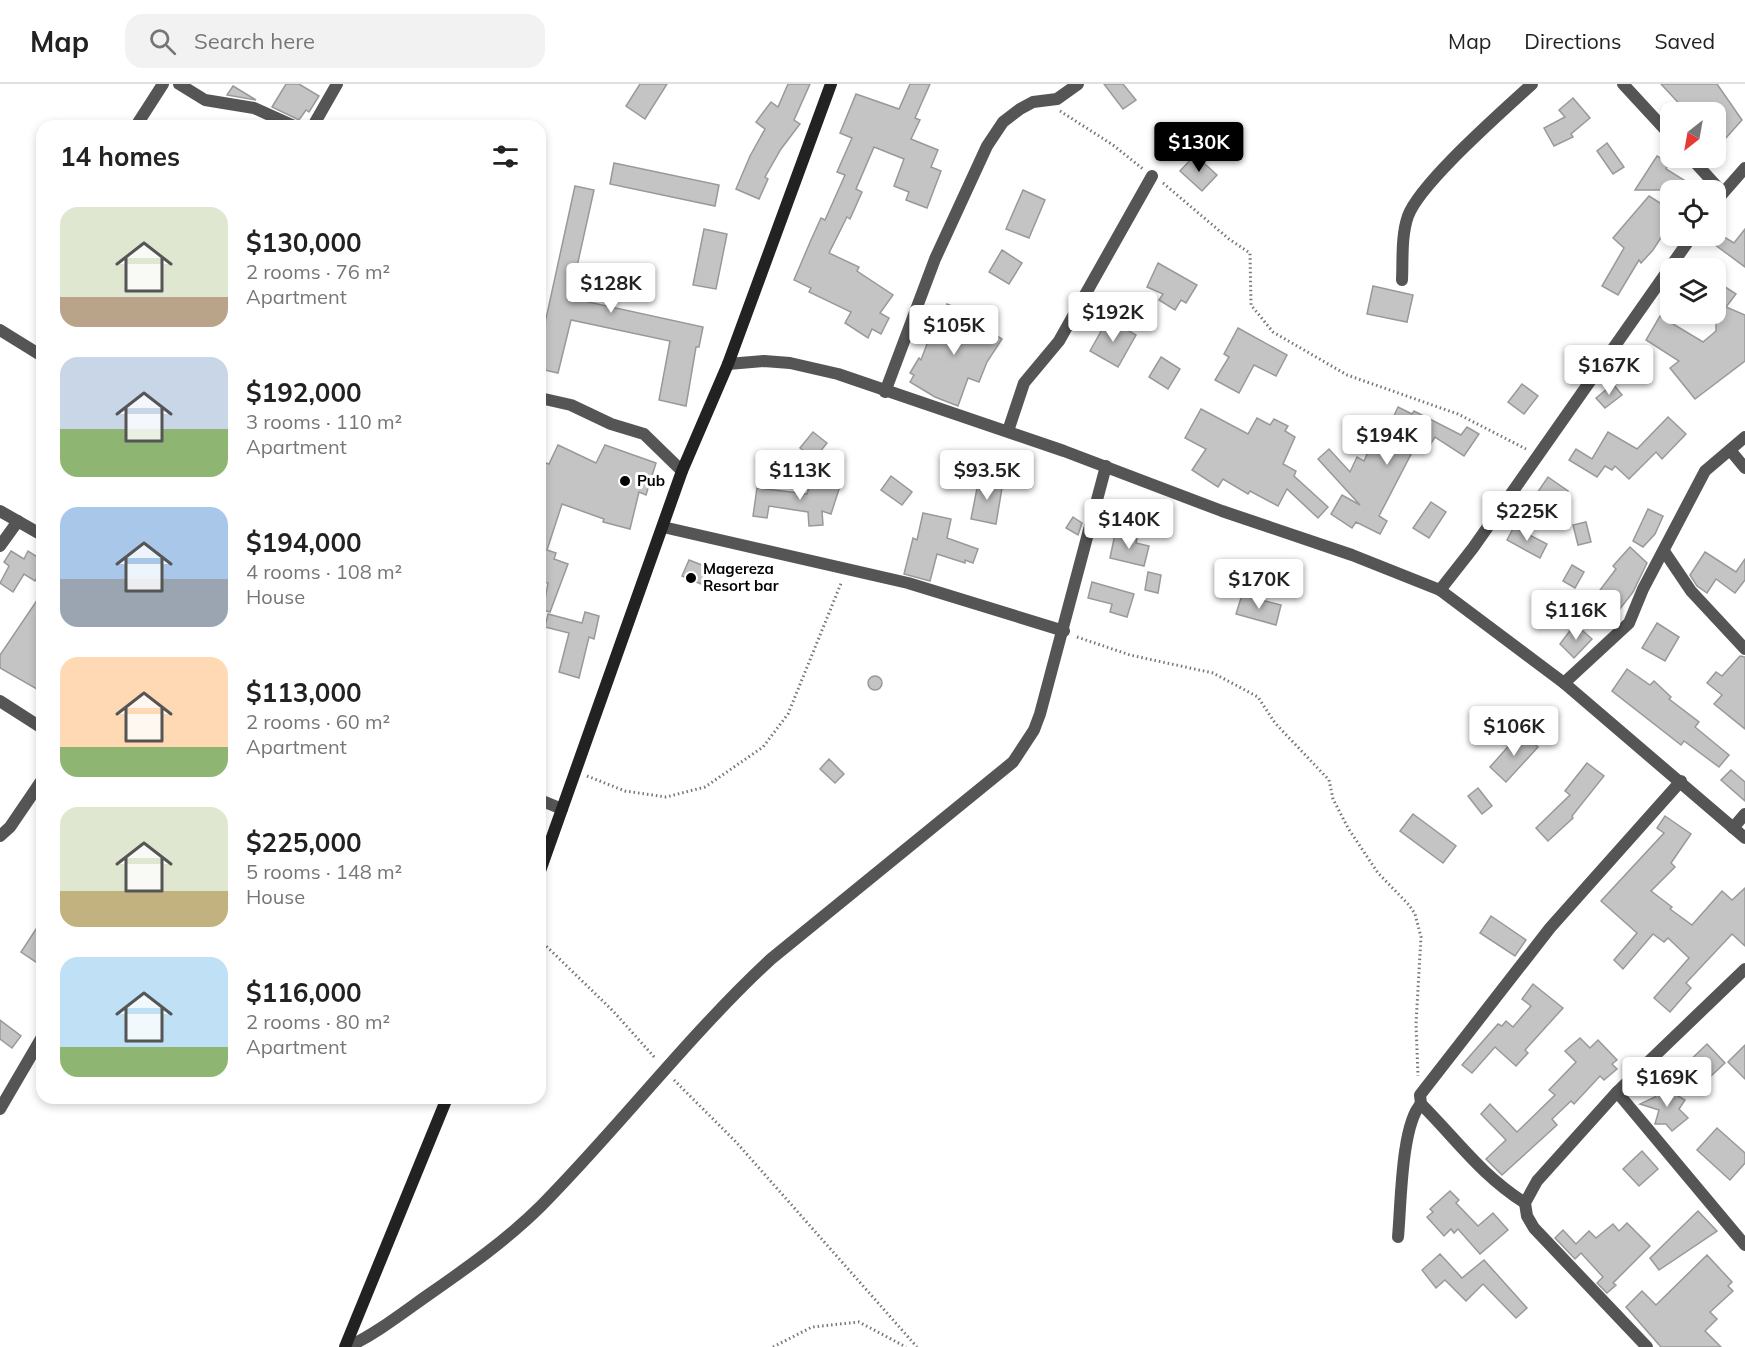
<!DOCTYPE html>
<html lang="en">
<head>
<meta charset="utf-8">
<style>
	:root { --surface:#fff; --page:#f2f2f2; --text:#222; --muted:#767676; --line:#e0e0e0; --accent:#000 }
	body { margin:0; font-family:Mulish,sans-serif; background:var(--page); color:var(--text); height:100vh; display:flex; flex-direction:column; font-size:22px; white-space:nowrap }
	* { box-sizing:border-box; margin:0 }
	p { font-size:20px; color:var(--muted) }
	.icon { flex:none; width:33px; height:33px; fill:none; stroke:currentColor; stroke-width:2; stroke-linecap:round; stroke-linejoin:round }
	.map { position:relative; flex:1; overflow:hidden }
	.sheet { position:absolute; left:36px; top:36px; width:510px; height:984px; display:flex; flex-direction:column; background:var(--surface); border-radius:18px; box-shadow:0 3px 9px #0003 }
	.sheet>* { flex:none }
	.needle { width:39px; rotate:211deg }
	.buttons { position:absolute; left:1660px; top:18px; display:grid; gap:12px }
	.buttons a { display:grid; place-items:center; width:66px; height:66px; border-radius:12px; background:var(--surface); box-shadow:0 3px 9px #0003; font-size:30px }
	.price { position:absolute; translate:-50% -51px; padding:0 14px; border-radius:6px; background:#fff; color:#222; font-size:20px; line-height:39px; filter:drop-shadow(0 2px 3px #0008) }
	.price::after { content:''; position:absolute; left:50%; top:36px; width:18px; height:14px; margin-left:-9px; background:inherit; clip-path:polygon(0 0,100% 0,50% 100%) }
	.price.current { background:var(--accent); color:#fff }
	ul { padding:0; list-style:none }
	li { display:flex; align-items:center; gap:18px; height:150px; padding:0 24px }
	li span { display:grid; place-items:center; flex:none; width:168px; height:120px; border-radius:18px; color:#555 }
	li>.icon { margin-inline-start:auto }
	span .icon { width:72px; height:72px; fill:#fffc; stroke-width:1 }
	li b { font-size:26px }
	h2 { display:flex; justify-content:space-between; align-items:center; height:72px; padding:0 24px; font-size:26px }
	header { display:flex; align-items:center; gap:36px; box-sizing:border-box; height:84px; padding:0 30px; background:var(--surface); border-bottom:2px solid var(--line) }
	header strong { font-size:28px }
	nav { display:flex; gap:33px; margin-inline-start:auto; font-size:21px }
	.search { width:420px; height:54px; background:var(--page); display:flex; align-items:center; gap:15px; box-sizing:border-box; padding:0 21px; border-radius:18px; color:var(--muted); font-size:22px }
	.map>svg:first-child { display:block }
</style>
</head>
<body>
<header>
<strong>Map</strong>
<div class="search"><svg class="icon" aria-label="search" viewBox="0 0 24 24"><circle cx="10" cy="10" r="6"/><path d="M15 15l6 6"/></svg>Search here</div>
<nav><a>Map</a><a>Directions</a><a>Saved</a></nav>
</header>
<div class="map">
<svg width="1745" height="1263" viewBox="0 0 1745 1263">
	<rect width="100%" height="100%" fill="#fff"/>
	<g fill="#c4c4c4" stroke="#999" stroke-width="1.5">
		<path d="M286,0H299L319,12L309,28L306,26L299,36L272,23Z"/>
		<path d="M640,0H667L645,35L626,22Z"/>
		<path d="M788,0H810L794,36L800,40L781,65L765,93L768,95L759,115L736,105L750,72L765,45L756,38L771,18L778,23Z"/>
		<path d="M910,0H930L915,34L920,36L911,55L938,66L931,83L941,87L927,124L906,116L909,108L894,102L904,75L874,63L856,105L862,108L850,135L847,133L829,169L859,183L857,187L893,211L880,229L889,234L881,250L872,245L868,254L845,239L851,228L809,208L811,204L794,196L811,156L821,134L825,136L845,91L837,88L852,54L840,49L856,10L899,25Z"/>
		<path d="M1104,0H1123L1136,16L1123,25Z"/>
		<path d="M1661,0H1717L1742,36L1716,65V28H1687Z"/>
		<path d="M233,2L256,16L227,11Z"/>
		<path d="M1573,14L1590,34L1571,50L1573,53L1554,62L1544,44L1565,33L1559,26Z"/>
		<path d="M1607,59L1624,83L1613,90L1597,67Z"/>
		<path d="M1195,71L1217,91L1202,107L1180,87Z"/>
		<path d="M1657,72L1669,79L1666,85L1700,106H1635Z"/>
		<path d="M614,79L719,101L715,122L610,100Z"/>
		<path d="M575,102L594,106L570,214L703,243L699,263H696L686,322L659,316L670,257L571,236L558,289L540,285V262Z"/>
		<path d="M1023,106L1045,116L1029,154L1006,145Z"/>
		<path d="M1649,112L1671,126V138L1653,166L1641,179L1639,176L1618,211L1602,202L1624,164L1613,154Z"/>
		<path d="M704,145L727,150L716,205L693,201Z"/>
		<path d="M1745,145V183L1703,152H1716V148L1734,159Z"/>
		<path d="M1002,166L1022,179L1009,200L989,188Z"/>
		<path d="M1158,179L1197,201L1186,219L1181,216L1175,226L1159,216L1163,210L1147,203Z"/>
		<path d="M1716,197L1736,210L1726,223L1745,231V277L1695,315L1670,284L1679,277L1646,256L1660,232L1703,258L1716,247Z"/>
		<path d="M1373,202L1413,211L1407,238L1367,230Z"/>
		<path d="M947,220L966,228L965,231L1002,255L987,278L979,298L968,294L958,322L935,313L910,298L914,291L910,289L919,274L921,276L930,252L934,254Z"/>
		<path d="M1108,235L1136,251L1118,283L1090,267Z"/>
		<path d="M1238,244L1287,271L1276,292L1254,281L1239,309L1215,296L1229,273L1224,270Z"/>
		<path d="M1161,273L1180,285L1168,305L1149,293Z"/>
		<path d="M1522,300L1538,312L1524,330L1508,318Z"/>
		<path d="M1613,300L1622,311L1605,324L1596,314Z"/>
		<path d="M1398,323L1412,330L1414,327L1461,351L1467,343L1479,350L1464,372L1435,353L1430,361L1419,355L1379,432L1387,437L1380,450L1356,438L1352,444L1331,430L1342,411L1360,421L1318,375L1329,365L1350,388L1357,373L1364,377L1376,350L1384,354Z"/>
		<path d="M1201,325L1248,350L1257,334L1270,341L1274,335L1288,342L1285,347L1295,353L1283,380L1296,387L1294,392L1328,423L1318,434L1287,405L1278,422L1250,407L1248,410L1223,395L1218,403L1192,386L1206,365L1185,354Z"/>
		<path d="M1668,333L1686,350L1662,375L1656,368L1629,395L1615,382L1612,386L1605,382L1597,393L1569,376L1576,365L1592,375L1608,348L1637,365Z"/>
		<path d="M813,348L827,359L814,375L800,364Z"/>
		<path d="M558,361L596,379L605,361L656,379L646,411L639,408L630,445L603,438L604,435L562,420L547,466L556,469L554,475L568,480L550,528L543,526L548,499L540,497V377L549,380Z"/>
		<path d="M891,392L912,408L902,421L881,406Z"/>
		<path d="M1548,393L1568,407L1555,426L1535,412Z"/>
		<path d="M812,394L840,402L831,430L822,427L823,441L809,442L808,428L769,422L767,434L753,432L757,404L807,410Z"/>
		<path d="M979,394L1003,398L996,440L971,435Z"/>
		<path d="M1431,418L1446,428L1429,454L1413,444Z"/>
		<path d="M1648,425L1663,432L1655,450L1643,463L1633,457Z"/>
		<path d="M923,429L951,435L947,454L978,465L973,479L965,476V479L937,470L930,497L904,490L913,454L917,456Z"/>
		<path d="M1073,433L1082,439L1078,451L1066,444Z"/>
		<path d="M1586,438L1591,458L1578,461L1573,441Z"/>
		<path d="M1514,443L1547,460L1540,474L1507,456Z"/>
		<path d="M1115,450L1137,455L1136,459L1149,462L1144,482L1110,474Z"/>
		<path d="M1630,463L1647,479L1633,508L1619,526L1597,510L1616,485L1613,482Z"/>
		<path d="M11,467L24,475L28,467L42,476V485L35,497L24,490L13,508L0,499L9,482L4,478Z"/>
		<path d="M1705,468L1736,488L1745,475V496L1735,509L1716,495L1707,509L1697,502L1690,491Z"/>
		<path d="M689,476L707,483L701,500L682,492Z"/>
		<path d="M1572,481L1584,488L1575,504L1563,497Z"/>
		<path d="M1148,488L1161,491L1158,509L1145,506Z"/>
		<path d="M1092,498L1134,510L1127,533L1110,528L1112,520L1088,514Z"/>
		<path d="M42,509V608L0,584V571Z"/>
		<path d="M1242,511L1281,521L1276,541L1236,530Z"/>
		<path d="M585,528L599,532L594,555L589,553L579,594L559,588L569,549L545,543L548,530L582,539Z"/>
		<path d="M1657,539L1679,553L1665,577L1642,564Z"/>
		<path d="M1575,540L1592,555L1574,574L1560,560Z"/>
		<path d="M1740,572L1745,573V645L1714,620L1722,611L1707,599L1716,588L1722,592Z"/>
		<path d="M1627,585L1650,601L1654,597L1671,613L1669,615L1699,638L1695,643L1729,671L1719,683L1684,657L1681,661L1612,607Z"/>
		<circle cx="875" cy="599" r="7"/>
		<path d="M1521,648L1538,663L1506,698L1490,683Z"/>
		<path d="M829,675L844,690L835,699L820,685Z"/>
		<path d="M1587,679L1604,692L1572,732L1573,734L1548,757L1536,744L1570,711L1565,707Z"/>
		<path d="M1731,686L1745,698V717L1721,696Z"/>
		<path d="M1478,704L1492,722L1482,730L1468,712Z"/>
		<path d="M1413,730L1456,762L1443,779L1400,747Z"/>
		<path d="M1665,732L1691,750L1671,779L1675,783L1651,807L1672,823L1670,825L1692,841L1722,807L1732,816L1745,804V862L1732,850L1686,899L1691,904L1670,928L1654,914L1689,874L1668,854L1664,858L1653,850L1623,885L1614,876L1637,849L1601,817L1664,749L1657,744Z"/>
		<path d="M1491,832L1526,856L1515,872L1480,849Z"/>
		<path d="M42,836V882L21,868Z"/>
		<path d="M1533,900L1563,924L1525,966L1528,969L1516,982L1495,963L1472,989L1462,981L1498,940L1502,942L1506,937L1513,943L1531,922L1522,915Z"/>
		<path d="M0,936L21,952L12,964L0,955Z"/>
		<path d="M1580,954L1590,964L1598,956L1617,976L1612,980L1617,985L1604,996L1600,992L1574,1020L1571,1017L1552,1035L1557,1041L1502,1091L1486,1075L1506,1056L1481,1030L1490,1020L1517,1048L1555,1011L1549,1006L1576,978L1565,967Z"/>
		<path d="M1707,960L1725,979L1698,1004L1680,986Z"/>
		<path d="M1745,961V995L1728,978Z"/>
		<path d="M1657,996L1665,1008L1670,1007L1685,1016L1679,1025L1688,1034L1672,1047L1666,1040H1655L1659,1026L1640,1020L1655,1013Z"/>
		<path d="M1717,1044L1745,1069V1079L1730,1096L1697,1066Z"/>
		<path d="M1642,1067L1658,1085L1639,1102L1623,1085Z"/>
		<path d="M1450,1107L1459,1116L1456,1119L1478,1142L1493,1129L1508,1146L1480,1170L1458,1145L1454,1149L1451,1145L1444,1152L1427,1133L1433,1128L1430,1125Z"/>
		<path d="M1698,1127L1717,1147L1659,1186L1650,1174Z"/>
		<path d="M1627,1139L1650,1162L1613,1199L1616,1201L1607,1209L1597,1199L1603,1193L1581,1169L1575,1175L1555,1154L1563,1146L1576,1160L1589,1147L1596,1154L1613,1140L1619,1147Z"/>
		<path d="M1440,1170L1462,1194L1484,1176L1527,1224L1516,1234L1483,1200L1466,1217L1445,1196L1436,1204L1422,1186Z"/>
		<path d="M1707,1171L1732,1198L1728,1202L1733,1207L1710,1228L1717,1235L1705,1247L1721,1263H1661L1626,1223L1642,1207L1656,1221Z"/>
	</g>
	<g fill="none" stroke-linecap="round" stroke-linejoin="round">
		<g stroke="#777" stroke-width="3" stroke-dasharray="1.5 3" stroke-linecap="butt">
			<path d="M1060,27L1113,61L1143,85"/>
			<path d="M1163,99L1229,155L1250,169L1251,221L1273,248L1347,291L1458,330L1526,365"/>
			<path d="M1077,553L1130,571L1213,589L1258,613L1275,639L1329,696L1333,715L1348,744L1378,789L1409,821L1415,830L1421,853L1416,940L1418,992"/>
			<path d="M587,692L625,707L666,713L705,703L763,663L788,630L842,497"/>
			<path d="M540,856L613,927L656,975"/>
			<path d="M674,996L736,1058L917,1263"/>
			<path d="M773,1263L812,1243L859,1238L906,1263"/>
		</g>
		<g stroke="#555" stroke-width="12">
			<path d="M179,0L205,16L254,24L294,42"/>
			<path d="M1623,0L1671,52"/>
			<path d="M136,42L163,0"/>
			<path d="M313,42L337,0"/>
			<path d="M1691,74L1722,108"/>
			<path d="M1716,117L1745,84"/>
			<path d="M1402,196C1403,176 1401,152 1408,132C1420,99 1503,27 1532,0"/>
			<path d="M0,246L42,272"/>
			<path d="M728,280L764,277L790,279L838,290L1064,367L1222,427L1352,471L1440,506L1564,599L1745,754"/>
			<path d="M885,308L935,175L987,62L1003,38L1020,25L1033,18L1057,15L1078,0"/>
			<path d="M540,314L571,321L611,340L644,350L682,387"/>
			<path d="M1008,347L1024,299L1059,257L1152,92"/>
			<path d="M1730,366L1745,384"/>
			<path d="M0,427L42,451"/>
			<path d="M663,443L908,499L1064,547"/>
			<path d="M0,462L18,437"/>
			<path d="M1664,467L1691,507L1745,565"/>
			<path d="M1440,506L1473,464L1692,152"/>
			<path d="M1564,599L1629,539L1643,505L1705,387L1745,353"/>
			<path d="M0,617L42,644"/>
			<path d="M540,716L562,725"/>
			<path d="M1733,744L1745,730"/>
			<path d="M0,752L10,743L42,696"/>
			<path d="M1617,1008L1745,1161"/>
			<path d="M0,1025L42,953"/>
			<path d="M1525,1119C1480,1090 1458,1057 1421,1020L1420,1011L1550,844L1681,697"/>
			<path d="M1398,1153C1401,1122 1401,1041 1421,1020"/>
			<path d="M348,1263C377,1249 401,1230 428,1211C467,1184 508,1155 542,1121C621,1041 689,951 771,875L1013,678L1034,646L1040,630L1106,382"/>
			<path d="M1647,1263L1534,1144L1527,1132L1525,1119L1537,1097L1617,1008L1745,885"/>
		</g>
		<g stroke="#222" stroke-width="12">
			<path d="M540,787L682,387L728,280L831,0"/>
			<path d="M345,1263L447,1014"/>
		</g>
	</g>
	<g fill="#000" stroke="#fff" stroke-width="2">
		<circle cx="625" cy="397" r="6"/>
		<circle cx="691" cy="494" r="6"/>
	</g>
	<g text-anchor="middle" stroke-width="6" stroke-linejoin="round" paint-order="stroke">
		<g font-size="15" font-weight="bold" fill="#000" stroke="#fff" text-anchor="start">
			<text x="637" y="402">Pub</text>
			<text x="703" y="490">Magereza<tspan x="703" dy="17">Resort bar</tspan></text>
		</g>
	</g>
</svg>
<div class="buttons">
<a><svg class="needle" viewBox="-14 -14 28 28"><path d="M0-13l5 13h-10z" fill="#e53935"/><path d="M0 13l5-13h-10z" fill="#767676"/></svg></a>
<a><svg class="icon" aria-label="locate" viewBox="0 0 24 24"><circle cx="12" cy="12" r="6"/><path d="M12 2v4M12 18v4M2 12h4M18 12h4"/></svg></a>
<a><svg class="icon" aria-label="layers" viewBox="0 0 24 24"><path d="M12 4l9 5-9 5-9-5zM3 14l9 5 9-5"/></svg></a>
</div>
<b class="price current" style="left:1199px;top:89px">$130K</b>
<b class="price" style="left:611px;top:230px">$128K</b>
<b class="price" style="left:1113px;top:259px">$192K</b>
<b class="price" style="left:954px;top:272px">$105K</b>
<b class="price" style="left:1609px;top:312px">$167K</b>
<b class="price" style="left:1387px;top:382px">$194K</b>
<b class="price" style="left:800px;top:417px">$113K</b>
<b class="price" style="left:987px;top:417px">$93.5K</b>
<b class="price" style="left:1527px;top:458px">$225K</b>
<b class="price" style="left:1129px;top:466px">$140K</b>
<b class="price" style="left:1259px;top:526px">$170K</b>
<b class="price" style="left:1576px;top:557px">$116K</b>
<b class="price" style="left:1514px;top:673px">$106K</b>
<b class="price" style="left:1667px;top:1024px">$169K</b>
<section class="sheet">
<h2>14 homes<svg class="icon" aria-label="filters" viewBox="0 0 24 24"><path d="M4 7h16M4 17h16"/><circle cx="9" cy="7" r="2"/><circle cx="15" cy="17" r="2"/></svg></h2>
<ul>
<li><span style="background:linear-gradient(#dfe7d0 75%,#b9a48a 0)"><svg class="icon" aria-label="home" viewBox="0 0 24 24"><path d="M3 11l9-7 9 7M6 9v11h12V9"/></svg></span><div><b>$130,000</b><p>2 rooms · 76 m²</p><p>Apartment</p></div></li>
<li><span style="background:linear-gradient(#c9d6e8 60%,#8fb573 0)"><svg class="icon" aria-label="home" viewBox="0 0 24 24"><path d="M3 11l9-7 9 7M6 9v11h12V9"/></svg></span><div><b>$192,000</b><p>3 rooms · 110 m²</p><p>Apartment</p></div></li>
<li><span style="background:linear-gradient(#a9c7e8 60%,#9aa5b1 0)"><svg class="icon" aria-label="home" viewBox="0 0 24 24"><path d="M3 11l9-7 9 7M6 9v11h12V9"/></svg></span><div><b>$194,000</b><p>4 rooms · 108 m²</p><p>House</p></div></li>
<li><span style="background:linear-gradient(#ffd9b3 75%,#8fb573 0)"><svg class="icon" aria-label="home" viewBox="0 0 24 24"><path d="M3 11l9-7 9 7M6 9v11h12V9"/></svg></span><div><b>$113,000</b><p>2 rooms · 60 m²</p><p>Apartment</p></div></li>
<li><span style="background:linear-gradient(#dfe7d0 70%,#c2b280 0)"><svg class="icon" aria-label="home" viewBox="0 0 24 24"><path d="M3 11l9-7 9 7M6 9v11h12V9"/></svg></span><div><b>$225,000</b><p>5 rooms · 148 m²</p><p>House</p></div></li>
<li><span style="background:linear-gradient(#bfe0f5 75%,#8fb573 0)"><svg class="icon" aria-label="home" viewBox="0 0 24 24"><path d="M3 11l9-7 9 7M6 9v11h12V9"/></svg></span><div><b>$116,000</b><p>2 rooms · 80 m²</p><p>Apartment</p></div></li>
</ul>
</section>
</div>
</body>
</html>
